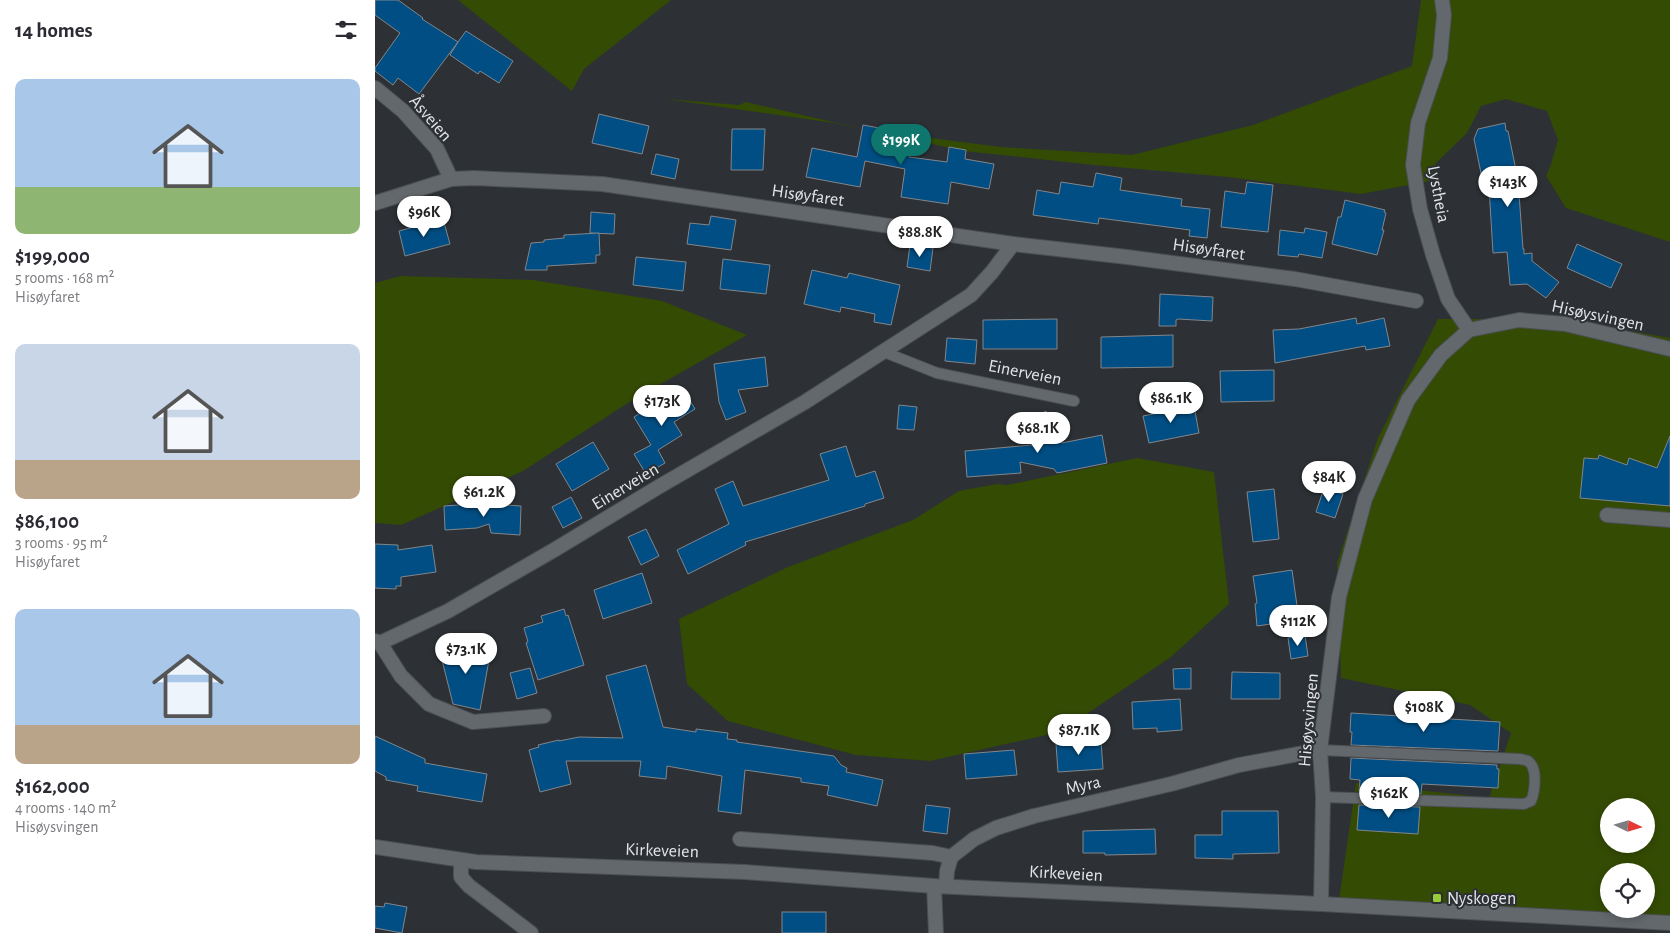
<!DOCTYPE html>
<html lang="en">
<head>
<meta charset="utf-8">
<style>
	:root { --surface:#fff; --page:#f7f7f7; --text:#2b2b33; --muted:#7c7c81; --accent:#0f766e }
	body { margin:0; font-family:"Alegreya Sans",sans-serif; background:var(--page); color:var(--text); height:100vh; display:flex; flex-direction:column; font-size:19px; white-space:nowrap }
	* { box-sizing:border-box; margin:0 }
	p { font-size:16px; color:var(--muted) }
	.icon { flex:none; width:28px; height:28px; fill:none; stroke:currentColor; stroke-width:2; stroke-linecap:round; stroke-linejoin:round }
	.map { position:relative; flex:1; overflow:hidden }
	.details { display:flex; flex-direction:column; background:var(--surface); width:375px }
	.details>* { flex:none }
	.needle { width:32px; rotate:95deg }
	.controls { position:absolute; left:1225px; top:798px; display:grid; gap:10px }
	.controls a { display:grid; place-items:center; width:55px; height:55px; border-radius:50%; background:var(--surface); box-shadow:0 2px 8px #0003; font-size:25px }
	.price { position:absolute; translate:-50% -42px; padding:0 11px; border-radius:18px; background:#fff; color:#222; font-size:16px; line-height:32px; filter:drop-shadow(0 1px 2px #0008) }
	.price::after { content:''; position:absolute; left:50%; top:30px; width:15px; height:11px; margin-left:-8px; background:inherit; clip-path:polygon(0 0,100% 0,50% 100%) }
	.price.selected { background:var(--accent); color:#fff }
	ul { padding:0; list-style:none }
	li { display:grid; align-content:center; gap:10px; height:265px; padding:0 15px }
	li span { display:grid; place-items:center; height:155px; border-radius:10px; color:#555 }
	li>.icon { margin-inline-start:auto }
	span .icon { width:90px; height:90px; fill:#fffc; stroke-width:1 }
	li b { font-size:21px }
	h2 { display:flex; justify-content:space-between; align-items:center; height:60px; padding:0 15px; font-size:21px }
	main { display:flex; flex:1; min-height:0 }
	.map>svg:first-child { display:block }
</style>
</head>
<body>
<main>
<section class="details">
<h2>14 homes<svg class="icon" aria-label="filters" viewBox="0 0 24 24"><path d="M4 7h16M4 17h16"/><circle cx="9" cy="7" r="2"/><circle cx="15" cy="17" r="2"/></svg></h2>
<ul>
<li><span style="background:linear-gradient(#a9c7e8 70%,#8fb573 0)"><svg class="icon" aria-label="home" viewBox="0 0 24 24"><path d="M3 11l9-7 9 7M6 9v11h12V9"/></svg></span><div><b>$199,000</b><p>5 rooms · 168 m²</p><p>Hisøyfaret</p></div></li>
<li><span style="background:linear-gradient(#c9d6e8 75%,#b9a48a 0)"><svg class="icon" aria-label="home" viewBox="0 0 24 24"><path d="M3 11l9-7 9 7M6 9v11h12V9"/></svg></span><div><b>$86,100</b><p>3 rooms · 95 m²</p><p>Hisøyfaret</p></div></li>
<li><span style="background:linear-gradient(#a9c7e8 75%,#b9a48a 0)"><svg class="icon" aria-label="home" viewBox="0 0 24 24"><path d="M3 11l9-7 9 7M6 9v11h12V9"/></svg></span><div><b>$162,000</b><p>4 rooms · 140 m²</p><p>Hisøysvingen</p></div></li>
</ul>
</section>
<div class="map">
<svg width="1295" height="933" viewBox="0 0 1295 933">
	<rect width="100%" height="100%" fill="#2d3135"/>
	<g fill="#344b04" fill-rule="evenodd">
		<path d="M83,0H296L209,69L197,91Z"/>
		<path d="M1046,0H1295V242L1191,208L1171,176L1176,164L1183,140L1172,111L1131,99L1106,106L1092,133L1060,164L1055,181L986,194L853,177L719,165L589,151L460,123L290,99L364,105L371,102L493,130L626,147L757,155L878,125L1037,66Z"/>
		<path d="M26,276L158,280L287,301L372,335L259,399L148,471L26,525L0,523V283Z"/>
		<path d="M1063,319H1185L1295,338V923L964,900L981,783L1114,798L1136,733L1095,705L966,678L962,563L1003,438ZM1234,806H1271V844H1234ZM1234,871H1271V909H1234Z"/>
		<path d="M762,458L839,472L854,604L796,657L685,732L555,761L481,755L353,721L312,684L304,619L413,567L538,520L584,491L622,484L632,485Z"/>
	</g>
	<g fill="#014e84" stroke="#81868b">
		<path d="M0,0H23L48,18L47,19L83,42L91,31L138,61L124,83L105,71L103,74L75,55L83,42L44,94L23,78L18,85L0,71V68L25,33L0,15Z"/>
		<path d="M224,114L274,126L267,154L217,143Z"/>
		<path d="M1130,123L1131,131H1133L1143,180L1148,249H1149V254L1157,253V261L1184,282L1171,298L1152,284L1135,285L1132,252L1118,253L1114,187L1110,188L1107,178L1099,139L1103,129Z"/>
		<path d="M488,125L537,134L534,157L572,162L574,147L591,150L590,159L619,164L614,189L576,182L573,204L526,197L530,169L490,161L485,187L431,177L437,148L482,157Z"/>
		<path d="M357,129H390L388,170H356Z"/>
		<path d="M281,154L304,159L300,179L276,174Z"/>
		<path d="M721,173L747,178L745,190L807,199L806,206L835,209L832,238L814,236L815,230L724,218L723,224L658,215L662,190L684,194L686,182L718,187Z"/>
		<path d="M872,182L898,185L893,232L846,227L850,191L870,194Z"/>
		<path d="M970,200L1010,210L1009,212L1011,213L1007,230H1009L1002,255L957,244L963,217H966Z"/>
		<path d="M216,212L240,214L239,234L215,233Z"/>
		<path d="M336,216L361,220L356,250L312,244L315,223L334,225Z"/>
		<path d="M68,219L75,244L30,256L24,231Z"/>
		<path d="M930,228L952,232L947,258L924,254L923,257L903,255L905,230L929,233Z"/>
		<path d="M224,233L225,255H221V263L172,266V270H150L156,243L169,242V240L189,238V235Z"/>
		<path d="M1202,244L1247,264L1236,288L1192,268Z"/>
		<path d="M535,245L558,248L555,271L532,267Z"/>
		<path d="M261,257L311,262L308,291L258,285Z"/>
		<path d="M348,259L395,265L391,294L345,289Z"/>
		<path d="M437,270L472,278L474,273L525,285L516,325L499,322L500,314L466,307L465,312L429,304Z"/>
		<path d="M785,294L838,297L837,321L803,319L801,320V326H784Z"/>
		<path d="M981,318L982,324L1009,318L1015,346L991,350L990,346L900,363L898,330L924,329Z"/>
		<path d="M682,319V349H608V320Z"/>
		<path d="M798,335V367L726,368V337Z"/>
		<path d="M572,338L602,340L600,364L570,361Z"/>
		<path d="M390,357L393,386L363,390L371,412L351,420L344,402L339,364Z"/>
		<path d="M899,370V401L846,402L845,371Z"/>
		<path d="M307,387L320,409L299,422L307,435L283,450L290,463L271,474L259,454L276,445L259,417Z"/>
		<path d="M524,405L542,407L539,430L522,429Z"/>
		<path d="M819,406L824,433L774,443L768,416Z"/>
		<path d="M671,411L687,443L727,435L732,463L682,473L679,469L645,462L646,473L592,477L590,451L668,444L655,420Z"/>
		<path d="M1295,436V506L1205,498L1209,458L1223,459L1224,455L1252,465L1254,458L1282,468Z"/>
		<path d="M218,442L234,469L197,491L181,464Z"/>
		<path d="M471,446L481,477L500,471L509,498L490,504V506L370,542L371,545L313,574L302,550L354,524L340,489L358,481L368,506L454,480L445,454Z"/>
		<path d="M949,488L968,494L960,518L941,512Z"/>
		<path d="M899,489L904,539L878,542L872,492Z"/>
		<path d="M196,497L207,518L188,528L177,507Z"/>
		<path d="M98,503L146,506L145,535L116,533L114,524L102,528L70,530L69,506L98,504Z"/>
		<path d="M271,529L284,556L266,565L253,537Z"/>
		<path d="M0,544L23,545V550L57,545L61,572L26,577V586H21V589L0,588Z"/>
		<path d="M917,570L924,620L882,626L880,604L882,603L878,576Z"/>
		<path d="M267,573L277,603L228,619L219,590Z"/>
		<path d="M189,609L191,616L193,615L209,665L163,680L151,643L153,642L149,628L168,622L166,616Z"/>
		<path d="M930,635L933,656L916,659L913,638Z"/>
		<path d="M76,645L94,655L116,649L105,710L78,704L64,648Z"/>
		<path d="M271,665L288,727L321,732V729L353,733L352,739L362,740V742L459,756L466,765L472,768L471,772L508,780L502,806L452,795L454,786L426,782V778L370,770L366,814L343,811L347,776L292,766L291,779L264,776L266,761H191L196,784L165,792L154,750L164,747L163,745L184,740V741L204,737L248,738L231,676Z"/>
		<path d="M155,668L162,693L142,699L135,673Z"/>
		<path d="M816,668V689H799L798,669Z"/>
		<path d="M857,672L905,673V699H856Z"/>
		<path d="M805,699L807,730L782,732V728L758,729L757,702Z"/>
		<path d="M976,713L1125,722L1123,751L976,745L977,732H975Z"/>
		<path d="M0,736L50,759V763L112,774L107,802L42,791L43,786L11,780V777L0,771Z"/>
		<path d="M726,741L728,769L683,772L681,744Z"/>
		<path d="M639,750L642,775L591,779L589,754Z"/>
		<path d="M976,758L1122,765V769H1124L1123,788L1047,784L1046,794L984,791L985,780L975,779Z"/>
		<path d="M551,805L575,808L572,834L548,831Z"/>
		<path d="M984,805L1045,807L1043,834L982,830Z"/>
		<path d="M847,811H903L904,853L858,854V859L820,858V835H847Z"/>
		<path d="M780,829L781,854L730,855V853H708V831Z"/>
		<path d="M10,903L32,907L27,933L0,928V906L9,907Z"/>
		<rect x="407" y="912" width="44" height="21"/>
	</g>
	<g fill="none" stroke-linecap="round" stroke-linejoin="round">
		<g stroke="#4b4e52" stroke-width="12">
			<g id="service">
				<path d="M509,352L562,373L699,401"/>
				<path d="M945,750L1145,759C1148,760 1151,760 1153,761C1163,768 1160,791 1156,801L1149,804L948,797"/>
			</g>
		</g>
		<g stroke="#4b4e52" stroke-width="16">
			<g id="minor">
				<path d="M1067,0L1069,15L1065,58L1043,123L1038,165L1045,209L1058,255L1073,299L1094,330"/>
				<path d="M0,88L28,111L62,149L76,179"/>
				<path d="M0,203L76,179L99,178L227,184L638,244L752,257L920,279L1041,301"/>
				<path d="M1232,515L1295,520"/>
				<path d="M0,641L5,643L73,611L179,550L285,486L430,402L596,295L617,272L638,244"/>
				<path d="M5,643L26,676L54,704L98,722L169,716"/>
				<path d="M365,839L558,853L576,857"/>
				<path d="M86,860V877L94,886L156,933"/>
				<path d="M559,886L561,933"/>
				<path d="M571,886L572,871L576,857L599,839L621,828L659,816L796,784L864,765L945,750"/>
				<path d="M946,904L948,797L945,750L964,597L990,499L1033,400L1066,355L1094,330L1144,320L1190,324L1295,349"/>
			</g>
		</g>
		<g stroke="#4b4e52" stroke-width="16">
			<path id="secondary" d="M0,847L101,862L370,872L559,886L946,904L1295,923"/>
		</g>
		<use href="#service" stroke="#63686c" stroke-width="10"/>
		<use href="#minor" stroke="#63686c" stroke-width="14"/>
		<use href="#secondary" stroke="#63686c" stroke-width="14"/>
	</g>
	<rect fill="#97cc38" stroke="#2d3135" stroke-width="2" x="1057" y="893" width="10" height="10" rx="2.5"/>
	<g text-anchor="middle" stroke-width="4" stroke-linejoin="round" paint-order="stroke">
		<g font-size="18" fill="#e3e5e8" stroke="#2d3135">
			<text transform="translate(56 118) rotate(49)" y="6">Åsveien</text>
			<text transform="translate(1064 194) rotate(79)" y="6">Lystheia</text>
			<text transform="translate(433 195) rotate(8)" y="6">Hisøyfaret</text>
			<text transform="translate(834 249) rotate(8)" y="6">Hisøyfaret</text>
			<text transform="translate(1223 315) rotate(12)" y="6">Hisøysvingen</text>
			<text transform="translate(650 372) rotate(11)" y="6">Einerveien</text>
			<text transform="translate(250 486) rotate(-31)" y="6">Einerveien</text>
			<text transform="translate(933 720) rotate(-85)" y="6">Hisøysvingen</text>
			<text transform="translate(708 785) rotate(-13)" y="6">Myra</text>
			<text transform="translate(287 850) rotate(2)" y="6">Kirkeveien</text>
			<text transform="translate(691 873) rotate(3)" y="6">Kirkeveien</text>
		</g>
		<g font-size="18" fill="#e3e5e8" stroke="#2d3135" text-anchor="start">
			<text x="1072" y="904">Nyskogen</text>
		</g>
	</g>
</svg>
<div class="controls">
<a><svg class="needle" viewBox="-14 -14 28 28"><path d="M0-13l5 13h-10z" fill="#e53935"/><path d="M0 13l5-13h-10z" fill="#7c7c81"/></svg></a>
<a><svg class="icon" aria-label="locate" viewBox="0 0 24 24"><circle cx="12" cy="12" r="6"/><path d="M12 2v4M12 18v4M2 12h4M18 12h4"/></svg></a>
</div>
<b class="price selected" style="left:526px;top:166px">$199K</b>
<b class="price" style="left:1133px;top:208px">$143K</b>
<b class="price" style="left:49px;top:238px">$96K</b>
<b class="price" style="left:545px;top:258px">$88.8K</b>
<b class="price" style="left:796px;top:424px">$86.1K</b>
<b class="price" style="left:287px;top:427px">$173K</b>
<b class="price" style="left:663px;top:454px">$68.1K</b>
<b class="price" style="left:954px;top:503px">$84K</b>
<b class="price" style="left:109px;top:518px">$61.2K</b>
<b class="price" style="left:923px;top:647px">$112K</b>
<b class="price" style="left:91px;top:675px">$73.1K</b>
<b class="price" style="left:1049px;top:733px">$108K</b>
<b class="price" style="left:704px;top:756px">$87.1K</b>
<b class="price" style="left:1014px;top:819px">$162K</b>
</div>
</main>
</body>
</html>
